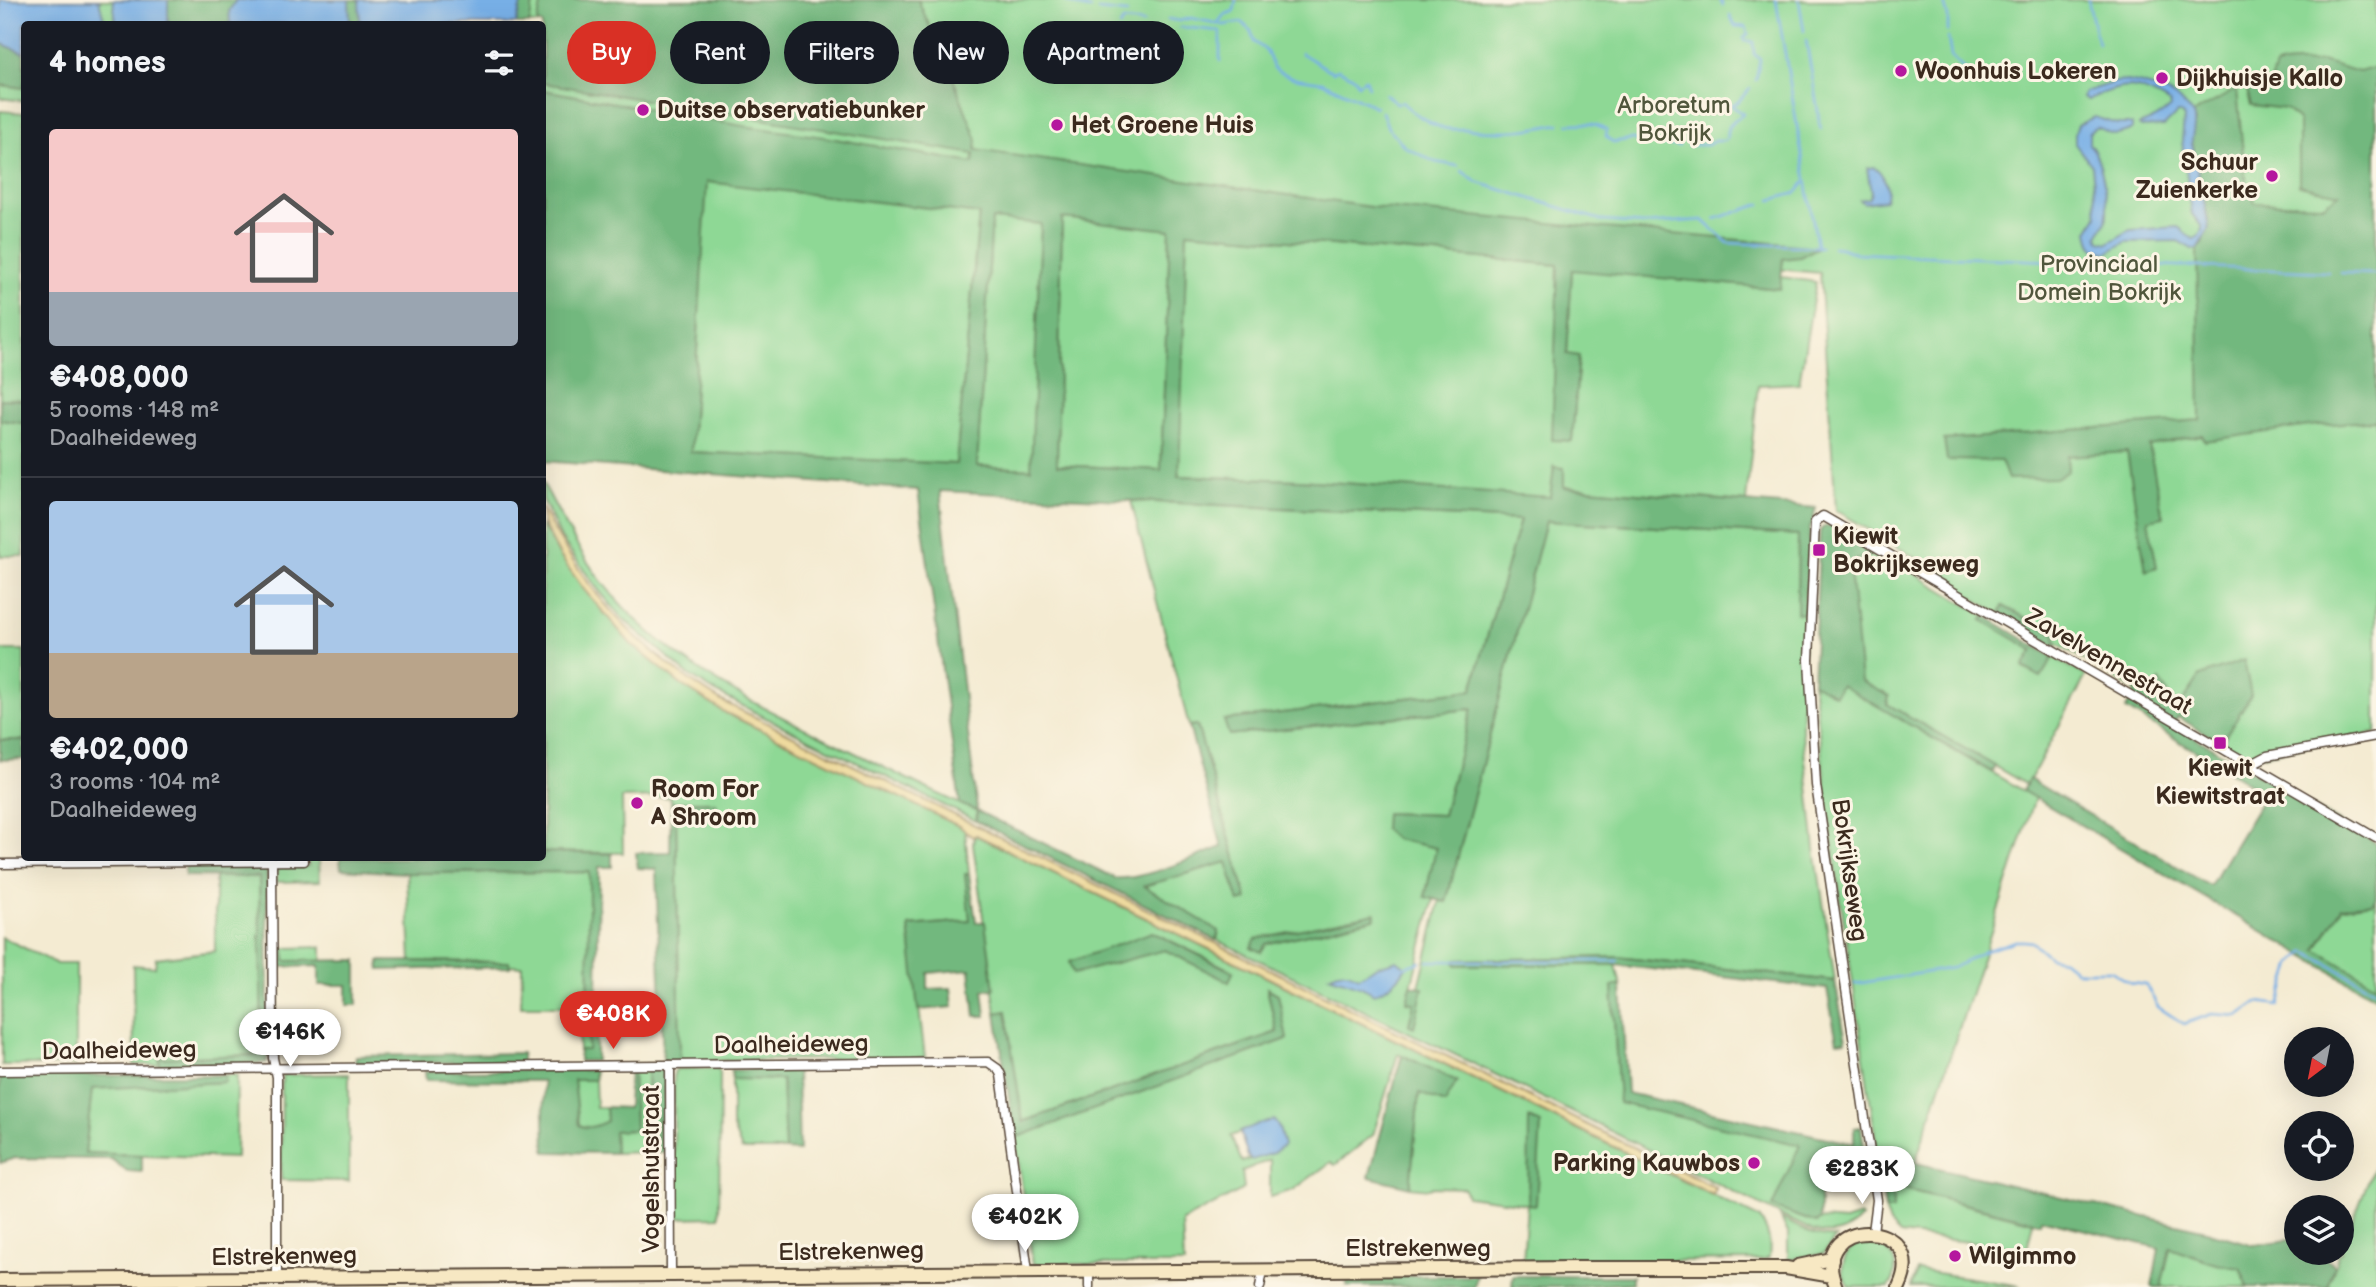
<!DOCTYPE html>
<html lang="en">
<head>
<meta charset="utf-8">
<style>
	:root { --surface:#171b24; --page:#242831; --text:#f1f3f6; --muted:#9ea1a6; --line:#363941; --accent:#d93025 }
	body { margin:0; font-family:"Balsamiq Sans",sans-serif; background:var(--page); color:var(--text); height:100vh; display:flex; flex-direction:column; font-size:26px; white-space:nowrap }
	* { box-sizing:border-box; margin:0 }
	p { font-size:23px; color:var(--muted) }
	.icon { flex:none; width:38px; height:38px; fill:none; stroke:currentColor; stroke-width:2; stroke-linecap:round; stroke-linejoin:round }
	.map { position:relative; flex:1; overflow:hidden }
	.panel { position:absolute; left:21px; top:21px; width:525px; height:840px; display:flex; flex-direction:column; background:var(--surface); border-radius:7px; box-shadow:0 7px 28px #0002 }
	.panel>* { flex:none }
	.guide { position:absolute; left:567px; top:21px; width:665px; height:63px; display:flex; gap:14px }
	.needle { width:46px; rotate:212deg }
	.tools { position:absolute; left:2284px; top:1027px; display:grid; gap:14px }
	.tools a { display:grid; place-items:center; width:70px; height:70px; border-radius:50%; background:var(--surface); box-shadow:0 7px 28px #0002; font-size:35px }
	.price { position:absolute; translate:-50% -60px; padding:0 16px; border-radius:24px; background:#fff; color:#222; font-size:23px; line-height:46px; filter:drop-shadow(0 2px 4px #0008) }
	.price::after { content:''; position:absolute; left:50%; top:42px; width:21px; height:16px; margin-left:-10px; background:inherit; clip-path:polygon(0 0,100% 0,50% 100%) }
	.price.current { background:var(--accent); color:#fff }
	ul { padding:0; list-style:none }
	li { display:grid; align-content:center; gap:14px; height:371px; padding:0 28px }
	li+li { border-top:2px solid var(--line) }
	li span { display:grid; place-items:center; height:217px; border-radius:7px; color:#555 }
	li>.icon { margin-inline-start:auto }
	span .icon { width:126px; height:126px; fill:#fffc; stroke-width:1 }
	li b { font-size:30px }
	h2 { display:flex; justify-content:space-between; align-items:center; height:84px; padding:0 28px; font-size:30px }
	.tag { padding:0 24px; border-radius:32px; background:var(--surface); box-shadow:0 7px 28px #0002; font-size:24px; line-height:63px }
	.tag.current { background:var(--accent); color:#fff }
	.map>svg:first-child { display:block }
</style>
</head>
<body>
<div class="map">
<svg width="2376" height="1287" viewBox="0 0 2376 1287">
	<rect width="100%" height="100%" fill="#fcf5e5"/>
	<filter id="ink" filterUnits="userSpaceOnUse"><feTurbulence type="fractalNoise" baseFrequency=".0143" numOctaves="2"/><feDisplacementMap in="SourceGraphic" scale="14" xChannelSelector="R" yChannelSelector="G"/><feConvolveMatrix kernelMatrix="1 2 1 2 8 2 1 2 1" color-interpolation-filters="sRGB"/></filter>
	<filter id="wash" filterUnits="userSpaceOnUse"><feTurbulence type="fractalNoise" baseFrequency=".00686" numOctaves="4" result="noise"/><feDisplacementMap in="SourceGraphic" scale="28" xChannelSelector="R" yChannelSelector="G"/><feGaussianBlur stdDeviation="1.57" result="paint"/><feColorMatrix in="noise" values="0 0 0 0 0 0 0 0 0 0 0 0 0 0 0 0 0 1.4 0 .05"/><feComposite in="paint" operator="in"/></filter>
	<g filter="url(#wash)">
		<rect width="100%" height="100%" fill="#f4ebd2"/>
		<g fill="#8ed895" stroke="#64815a" stroke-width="2" fill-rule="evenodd">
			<path d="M0,0H2376V733L2247,758L2002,610L2000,614L1940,579L1942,574L1836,510L1820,273L708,174L979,214L956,464L691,452L699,322L543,439L542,24H24V101L0,98Z"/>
			<path d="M0,111L24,113V400L0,399Z"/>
			<path d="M992,218L1041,224L1032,469L977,466Z"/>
			<path d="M1062,218L1170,229L1161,470L1057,465Z"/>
			<path d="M1187,232L1558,265L1553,440H1572L1579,356L1567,355L1572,269L1779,289L1781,277L1816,282L1799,383L1758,385L1746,502L1564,487L1554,467L1551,498L1299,480L1178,476Z"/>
			<path d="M0,420L24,423V556H0Z"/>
			<path d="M542,481C559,513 580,554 602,582C666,664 757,705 847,749C890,770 933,793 977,811L976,821L766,718L714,691L686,673L622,618L596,587L561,538L543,500Z"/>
			<path d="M1131,501L1520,520L1472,690L1224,720L1229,735L1472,709L1443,815L1386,813L1395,838L1437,847L1425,896L1434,899L1407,1001L1414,1003L1409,1024L1423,988L1419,987L1440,901L1446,902L1546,521L1798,535L1797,612L1804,614L1802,732L1815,849L1835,981L1617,957L1455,960L1456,965H1616L1621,986L1612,987L1619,1103L1801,1145L1798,1216L1816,1223L1820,1219L1845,1221L1860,1216L1862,1218C1847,1232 1832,1237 1813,1231L1466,1060L1217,940L1219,931L1143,886L1227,862L1239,902L1247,899L1197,725L1189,726Z"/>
			<path d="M542,524L560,556L630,643L680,684L726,713L959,826L965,831L969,874H965L971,921L909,926L925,1058L680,1061L676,813L715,809L714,802H671L670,797L622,798L623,853L543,852Z"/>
			<path d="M1872,548L1985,616L1982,620L2033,650L2024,668L2041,677L2053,657L2086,676L2027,785L1887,704L1889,696L1860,681L1850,570L1856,560Z"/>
			<rect x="0" y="650" width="24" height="90"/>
			<path d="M1813,683L1835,694L1840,684L2035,798L1915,1163L1878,1154L1832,841Z"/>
			<path d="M975,835L1759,1218C1769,1230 1771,1242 1769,1258L1764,1260L1523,1262L1527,1204L1467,1196L1464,1188L1432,1187L1430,1189L1410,1187L1419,1092L1457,1082L1398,1054L1373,1135L1335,1165L1331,1162L1293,1190L1270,1197V1160L1242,1171L1244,1189L1182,1221L1184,1264H1033L1015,1138L1287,1039L1267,989L1277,1032L1022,1122L1006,1012L996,1013L973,844ZM1152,932L1233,971L1229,981L1165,950ZM1271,1122L1278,1149L1242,1162L1231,1136Z"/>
			<path d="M308,858H319L320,881L277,882V867L308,866Z"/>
			<path d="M590,872L588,1050H579L578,1006H521L522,966L509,965L508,962L411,961L407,873Z"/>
			<path d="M215,876L259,877L262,1042L259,1053L254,1055L159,1058L160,1065H134L133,965L155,967L156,958L215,951Z"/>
			<path d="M2376,897V985L2316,951L2342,907L2373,903Z"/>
			<path d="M2,937L57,964H76V1065H2Z"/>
			<path d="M322,947V961H284L285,948Z"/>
			<path d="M713,1068L718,1069L720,1073L719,1217L674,1218V1072L677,1069Z"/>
			<path d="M633,1069H647L648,1095H656L657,1152L615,1153L614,1131L635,1130Z"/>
			<path d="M349,1074V1181L281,1180L282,1075Z"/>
			<path d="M225,1075H237L236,1158L85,1153L92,1088L224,1082Z"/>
			<path d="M732,1079H782L785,1150H742L732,1125Z"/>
			<path d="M574,1080H595L596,1107H606L607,1121C598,1125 589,1130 579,1125Z"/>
			<path d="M2376,1161V1287H2328L2339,1253H2342V1248Z"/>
			<path d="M1892,1186L2033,1222L2027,1249L1900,1234L1890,1224L1885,1209L1893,1210Z"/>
			<path d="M1781,1218C1799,1227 1816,1239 1836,1237L1823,1254L1788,1259V1233Z"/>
			<path d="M1865,1242C1890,1242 1904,1266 1889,1287H1849C1837,1269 1843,1248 1865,1242Z"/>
			<path d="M2170,1248L2216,1264L2241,1268L2248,1287H2161Z"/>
			<path d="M1917,1270L2015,1285L2021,1286L1911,1287Z"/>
		</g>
		<g fill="#72b87e" stroke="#56714e" stroke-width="2" fill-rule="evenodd">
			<path d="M168,0H534L529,24H168Z"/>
			<path d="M542,0H918L952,76L977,140L976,150L1371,207L1819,247L1800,257L1783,259L1780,289L1572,270L1567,354L1579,356L1572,441L1552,440L1558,265L1187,232L1179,476L1299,480L1550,497L1554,467L1564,468V487L1816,508L1810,529L1804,614L1797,613L1798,535L1546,521L1446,902L1425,897L1436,848L1395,839L1384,829L1385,813L1443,815L1472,709L1229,735L1224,720L1472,690L1520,520L940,491L977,811L1115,878C1142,881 1194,857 1222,847L1189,726L1197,725L1247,900L1239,902L1227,862L1144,886L1219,931L1216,940L976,821L977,811L960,804L918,490L543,461V90L743,126L824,137L973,163L974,154L543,83L542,24H537ZM707,182L979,214L956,464L691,452ZM1062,218L1170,230L1161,470L1057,465ZM992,219L1041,224L1031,469L977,466Z"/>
			<path d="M0,43L24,53V88L0,85Z"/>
			<path d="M2321,61L2359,72L2376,67V420L2309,426L2205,441L2202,435L2149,446L2163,517L2148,520L2157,567L2146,571L2127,452L2067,456L2068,471L2056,478L2008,479L2001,461L1947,460L1944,440L2200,420L2197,249L2202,244L2208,221L2191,137L2195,121L2192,114L2237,89L2245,175L2255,203L2324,205L2339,194L2299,185V121L2286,109L2251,105L2247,90L2270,84L2276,66C2291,61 2305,65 2321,61Z"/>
			<path d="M0,399L24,400V423L0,420Z"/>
			<path d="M1827,526L1835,527L1872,548L1873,555L1856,560L1850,570L1861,681L1889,696L1887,704L1995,766L1992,772L1841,685L1835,695L1813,683L1820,531L1823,527Z"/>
			<path d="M2003,606L2055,633L2056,647L2000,614Z"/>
			<path d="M1985,616L2053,657L2041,677L2023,667L2033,650L1982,620Z"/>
			<path d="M2244,660L2251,695L2221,743L2178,717L2173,725L2376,843V897L2373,903L2342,907L2316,950L2376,985V998L2023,791L2029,779L2210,886L2266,794L2126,709L2138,686L2151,694L2160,680L2173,704L2182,703L2200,676Z"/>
			<path d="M0,740H24V759L0,760Z"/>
			<path d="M671,802H715L716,809L676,813L680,1061H663L656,869L638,868L636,853L670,852Z"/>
			<path d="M543,852L612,854V867H599L596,1061H579V1050H588L589,872L407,873L341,869L340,858H542Z"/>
			<path d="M259,865L264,867L267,872L268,1058L266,1063L160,1065L159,1058L253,1055L259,1053L262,1042L259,877L185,876V866Z"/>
			<path d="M965,874H969L976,922H985L994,989L983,990L986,1016H975L970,969L928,973V989L951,988L953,1007L918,1010L909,926L970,921Z"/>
			<path d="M1375,913V918L1266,944L1261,952L1251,947L1256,939Z"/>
			<path d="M1152,932L1233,972L1229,982L1165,950L1073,974L1069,962Z"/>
			<path d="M279,948H285V961L357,960V1005H347V985H319V966L279,967Z"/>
			<path d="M1617,957L1835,981L1846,1041L1837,1042L1827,989L1616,965H1456L1455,960Z"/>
			<path d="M379,961L509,962L510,967L380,970Z"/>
			<path d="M1411,985L1423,988L1414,1027L1409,1025L1414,1003L1407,1002Z"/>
			<path d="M1612,986H1621L1627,1093L1854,1144V1128L1861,1127L1868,1173L1820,1165V1219L1816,1223L1772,1207L1800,1145L1619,1103Z"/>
			<path d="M1267,988L1278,994L1287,1039L1015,1138L996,1013L1006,1011L1023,1122L1277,1032Z"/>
			<path d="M522,1053V1062L355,1063L356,1056Z"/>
			<path d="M1402,1055L1457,1081L1445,1103L1419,1093L1410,1187L1369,1177Z"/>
			<path d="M630,1069H633L635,1130L614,1131L615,1153L545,1152L543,1081L426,1080L425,1071L594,1070L595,1080H574L579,1125C589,1130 598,1125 607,1121L606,1107L628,1108Z"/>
			<path d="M647,1069L663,1070L665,1076V1152H657L656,1096L648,1095Z"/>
			<path d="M797,1069L799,1151L785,1150L782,1080L732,1079L731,1070Z"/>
			<path d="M225,1075V1082L92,1089L85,1153L142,1155V1172L127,1171L111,1159L15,1158L0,1163V1076Z"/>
			<path d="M1529,1118L1541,1124L1536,1205L1528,1204Z"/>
			<path d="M1878,1154L2206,1231L2253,1245L2296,1239V1253H2320L2334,1265L2328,1287H2248L2240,1268L2216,1264L2170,1248L2161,1287H2152L2159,1248L2041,1219L2040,1223L1893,1186V1210L1885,1209Z"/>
			<path d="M1348,1276H1477L1474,1287L1346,1286Z"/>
			<path d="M1513,1276H1632V1283L1563,1287H1512Z"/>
		</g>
		<path fill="#eeda9e" stroke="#94825e" stroke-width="2" d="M542,508C589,596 635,647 720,700L1716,1188L1713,1195L976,835L973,837L959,826L726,713L680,684L630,643L585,591L560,556L543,524Z"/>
		<g fill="#77afe6" stroke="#596c82" stroke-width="2">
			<path d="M0,0H99L105,24H24V53L0,43Z"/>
			<path d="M113,0H168V22L165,24H116Z"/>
			<path d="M236,0H349L350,24H230L229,11Z"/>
			<path d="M359,0H522L516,24H360Z"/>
			<path d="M2128,81C2150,85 2182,94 2193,116C2197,125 2191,134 2192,143C2197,172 2205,201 2209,229L2197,249H2192L2178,241L2126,242L2107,253C2093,250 2090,245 2088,231L2097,216L2092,166L2075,144V133L2078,125L2094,117L2118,124H2132V129C2128,131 2120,134 2115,134C2103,133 2099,121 2089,133V144C2101,155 2110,204 2106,221C2105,226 2101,231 2098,236L2100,241L2108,243L2130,230L2178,227L2193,239C2199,238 2202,232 2202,227L2192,214L2182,141L2184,118L2181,113H2177L2164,126L2141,127L2139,125C2151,120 2160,117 2170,107V103C2136,82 2122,83 2088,100L2083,97L2085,92L2115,82Z"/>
			<path d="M1874,167C1884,173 1890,189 1885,200L1864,203L1860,200L1869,198L1871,192L1867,168Z"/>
			<path d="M1397,960L1406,967C1399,980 1388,988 1374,994C1361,984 1344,982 1329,976C1341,970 1347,970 1359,977L1377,966Z"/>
			<path d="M1274,1120L1279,1128L1284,1145L1273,1153L1252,1160L1248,1157L1240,1132L1258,1124Z"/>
		</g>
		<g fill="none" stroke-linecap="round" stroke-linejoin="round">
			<g stroke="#77afe6" stroke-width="2.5">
				<path d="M1063,0L1083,8L1091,9"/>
				<path d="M1720,0L1723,5"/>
				<path d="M1776,0L1817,245"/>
				<path d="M1799,0L1804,31"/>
				<path d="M2088,0L2098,44"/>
				<path d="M1944,3L1948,17V31"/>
				<path d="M1098,10L1127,13"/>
				<path d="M1730,15L1735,26L1746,27L1748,34L1744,38V41L1753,42L1754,54L1760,59L1756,80"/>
				<path d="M1168,19L1179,21L1191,18L1224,25L1241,22L1251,31L1254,42L1267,51L1273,67L1278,71L1294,78L1322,82L1376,107"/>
				<path d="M1217,24L1224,15L1234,11L1236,0"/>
				<path d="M1120,26L1123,21L1144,23"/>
				<path d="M1180,27L1220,31V61"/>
				<path d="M1948,38L1951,56L1970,76"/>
				<path d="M1806,40L1821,129"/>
				<path d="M1301,53L1333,72L1338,69C1346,74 1355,75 1358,84L1365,79L1368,87"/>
				<path d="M1385,94L1397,103L1402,102C1410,111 1433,126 1444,128C1451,130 1459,129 1466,129C1500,133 1525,131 1559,124"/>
				<path d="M1382,112L1388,128L1405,147L1435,162L1458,166"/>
				<path d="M1568,124C1583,124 1594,121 1607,130L1606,136L1613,142L1632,139L1649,143"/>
				<path d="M1659,144L1679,146"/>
				<path d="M1689,145H1708L1714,141H1724L1727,139C1725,124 1734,123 1743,114L1731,105L1738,102L1750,88"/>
				<path d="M1462,171L1476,182L1604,221L1645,224L1703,220L1728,243L1821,247"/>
				<path d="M1771,200L1796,193L1804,183"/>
				<path d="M1715,219L1761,204"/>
				<path d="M1833,247L1842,248L1854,253L2328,272"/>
				<path d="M2341,273L2376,274"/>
				<path d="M1428,961H1618"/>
				<path d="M1404,967L1420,962"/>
				<path d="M1855,984L1953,968L1982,952L2015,941H2024L2032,942L2049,957L2063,960L2076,971H2111L2131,983L2146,985L2158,1007L2184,1024L2212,1014L2238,1016L2258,1002L2279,1005L2292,964L2306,952L2376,991"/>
			</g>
		</g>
	</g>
	<g filter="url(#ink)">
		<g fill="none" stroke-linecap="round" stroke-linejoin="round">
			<g stroke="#574739" stroke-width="11">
				<g id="street">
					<path d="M2250,765L2267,756L2376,736"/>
					<path d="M272,861L273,1058L277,1077V1277"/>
					<path d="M0,864L304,861"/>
					<path d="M670,1065L671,1274"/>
					<path d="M0,1071L988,1062L998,1069L1001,1075L1028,1271"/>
					<path d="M1873,1232L1877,1200L1816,785L1809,660L1815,522L1823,516L2376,838"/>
					<path d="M1089,1287V1271"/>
					<path d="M1260,1287L1263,1270"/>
				</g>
			</g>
			<g stroke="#574739" stroke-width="16">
				<g id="secondary">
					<path d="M1798,1266L1832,1259"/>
					<path d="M0,1280L1578,1268H1786L1832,1276"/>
					<path d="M1836,1287C1805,1213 1932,1217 1899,1287"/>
				</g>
			</g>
			<use href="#street" stroke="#fff" stroke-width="8"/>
			<use href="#secondary" stroke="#f7e8c3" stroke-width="12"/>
		</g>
	</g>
	<g fill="#b5179e" stroke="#fcf5e5" stroke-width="2.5">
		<circle cx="1901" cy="71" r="7"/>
		<circle cx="2162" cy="78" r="7"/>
		<circle cx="643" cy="110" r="7"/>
		<circle cx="1057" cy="125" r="7"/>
		<circle cx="2272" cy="176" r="7"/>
		<rect x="1812" y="543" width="14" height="14" rx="3.5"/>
		<rect x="2213" y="736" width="14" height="14" rx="3.5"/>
		<circle cx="637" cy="803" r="7"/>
		<circle cx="1754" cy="1163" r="7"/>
		<circle cx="1955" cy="1256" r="7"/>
	</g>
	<g text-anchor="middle" stroke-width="6" stroke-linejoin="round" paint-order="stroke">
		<g font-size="24" font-weight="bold" fill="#3b2a1e" stroke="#fcf5e5" text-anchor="start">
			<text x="1915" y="79">Woonhuis Lokeren</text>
			<text x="2176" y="86">Dijkhuisje Kallo</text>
			<text x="657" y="118">Duitse observatiebunker</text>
			<text x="1071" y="133">Het Groene Huis</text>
			<text x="2258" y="170" text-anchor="end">Schuur<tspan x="2258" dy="28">Zuienkerke</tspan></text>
			<text x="1833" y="544">Kiewit<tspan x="1833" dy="28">Bokrijkseweg</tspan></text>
			<text x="2220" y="776" text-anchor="middle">Kiewit<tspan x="2220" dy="28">Kiewitstraat</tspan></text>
			<text x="651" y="797">Room For<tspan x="651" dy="28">A Shroom</tspan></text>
			<text x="1740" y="1171" text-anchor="end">Parking Kauwbos</text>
			<text x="1969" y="1264">Wilgimmo</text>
		</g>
		<g font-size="24" fill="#50563c" stroke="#fcf5e5">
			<text x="1674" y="113">Arboretum<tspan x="1674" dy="28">Bokrijk</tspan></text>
			<text x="2099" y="272">Provinciaal<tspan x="2099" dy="28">Domein Bokrijk</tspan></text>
		</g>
		<g font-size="24" fill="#3b2a1e" stroke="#fcf5e5">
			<text transform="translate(2109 661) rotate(30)" y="8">Zavelvennestraat</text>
			<text transform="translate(1850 870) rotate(82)" y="8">Bokrijkseweg</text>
			<text transform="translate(791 1044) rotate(-1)" y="8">Daalheideweg</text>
			<text transform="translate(119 1050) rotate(-1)" y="8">Daalheideweg</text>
			<text transform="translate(651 1169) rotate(-90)" y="8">Vogelshutstraat</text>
			<text x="1418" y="1256">Elstrekenweg</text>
			<text transform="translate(851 1251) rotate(-1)" y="8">Elstrekenweg</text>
			<text transform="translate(284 1256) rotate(-1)" y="8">Elstrekenweg</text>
		</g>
	</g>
</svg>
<div class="tools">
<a><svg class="needle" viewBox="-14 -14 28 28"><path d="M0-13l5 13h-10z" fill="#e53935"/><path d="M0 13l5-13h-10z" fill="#9ea1a6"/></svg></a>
<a><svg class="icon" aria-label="locate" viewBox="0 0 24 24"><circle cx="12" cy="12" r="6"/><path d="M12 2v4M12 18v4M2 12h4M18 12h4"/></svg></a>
<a><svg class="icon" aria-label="layers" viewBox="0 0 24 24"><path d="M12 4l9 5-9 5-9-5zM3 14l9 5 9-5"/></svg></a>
</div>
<b class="price current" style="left:613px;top:1051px">€408K</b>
<b class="price" style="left:290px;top:1069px">€146K</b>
<b class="price" style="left:1862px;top:1206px">€283K</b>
<b class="price" style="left:1025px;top:1254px">€402K</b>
<div class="guide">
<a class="tag current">Buy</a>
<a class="tag">Rent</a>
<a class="tag">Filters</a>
<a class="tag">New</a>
<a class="tag">Apartment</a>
</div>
<section class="panel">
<h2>4 homes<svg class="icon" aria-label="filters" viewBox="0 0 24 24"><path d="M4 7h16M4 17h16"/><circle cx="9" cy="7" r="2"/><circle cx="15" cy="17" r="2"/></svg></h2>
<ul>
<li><span style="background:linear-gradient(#f6c9c9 75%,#9aa5b1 0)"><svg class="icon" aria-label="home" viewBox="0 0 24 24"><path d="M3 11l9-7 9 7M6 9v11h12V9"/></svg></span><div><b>€408,000</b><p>5 rooms · 148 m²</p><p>Daalheideweg</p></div></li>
<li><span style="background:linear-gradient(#a9c7e8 70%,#b9a48a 0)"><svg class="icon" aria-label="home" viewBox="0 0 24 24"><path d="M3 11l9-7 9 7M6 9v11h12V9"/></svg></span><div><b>€402,000</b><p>3 rooms · 104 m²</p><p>Daalheideweg</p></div></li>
</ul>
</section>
</div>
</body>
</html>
